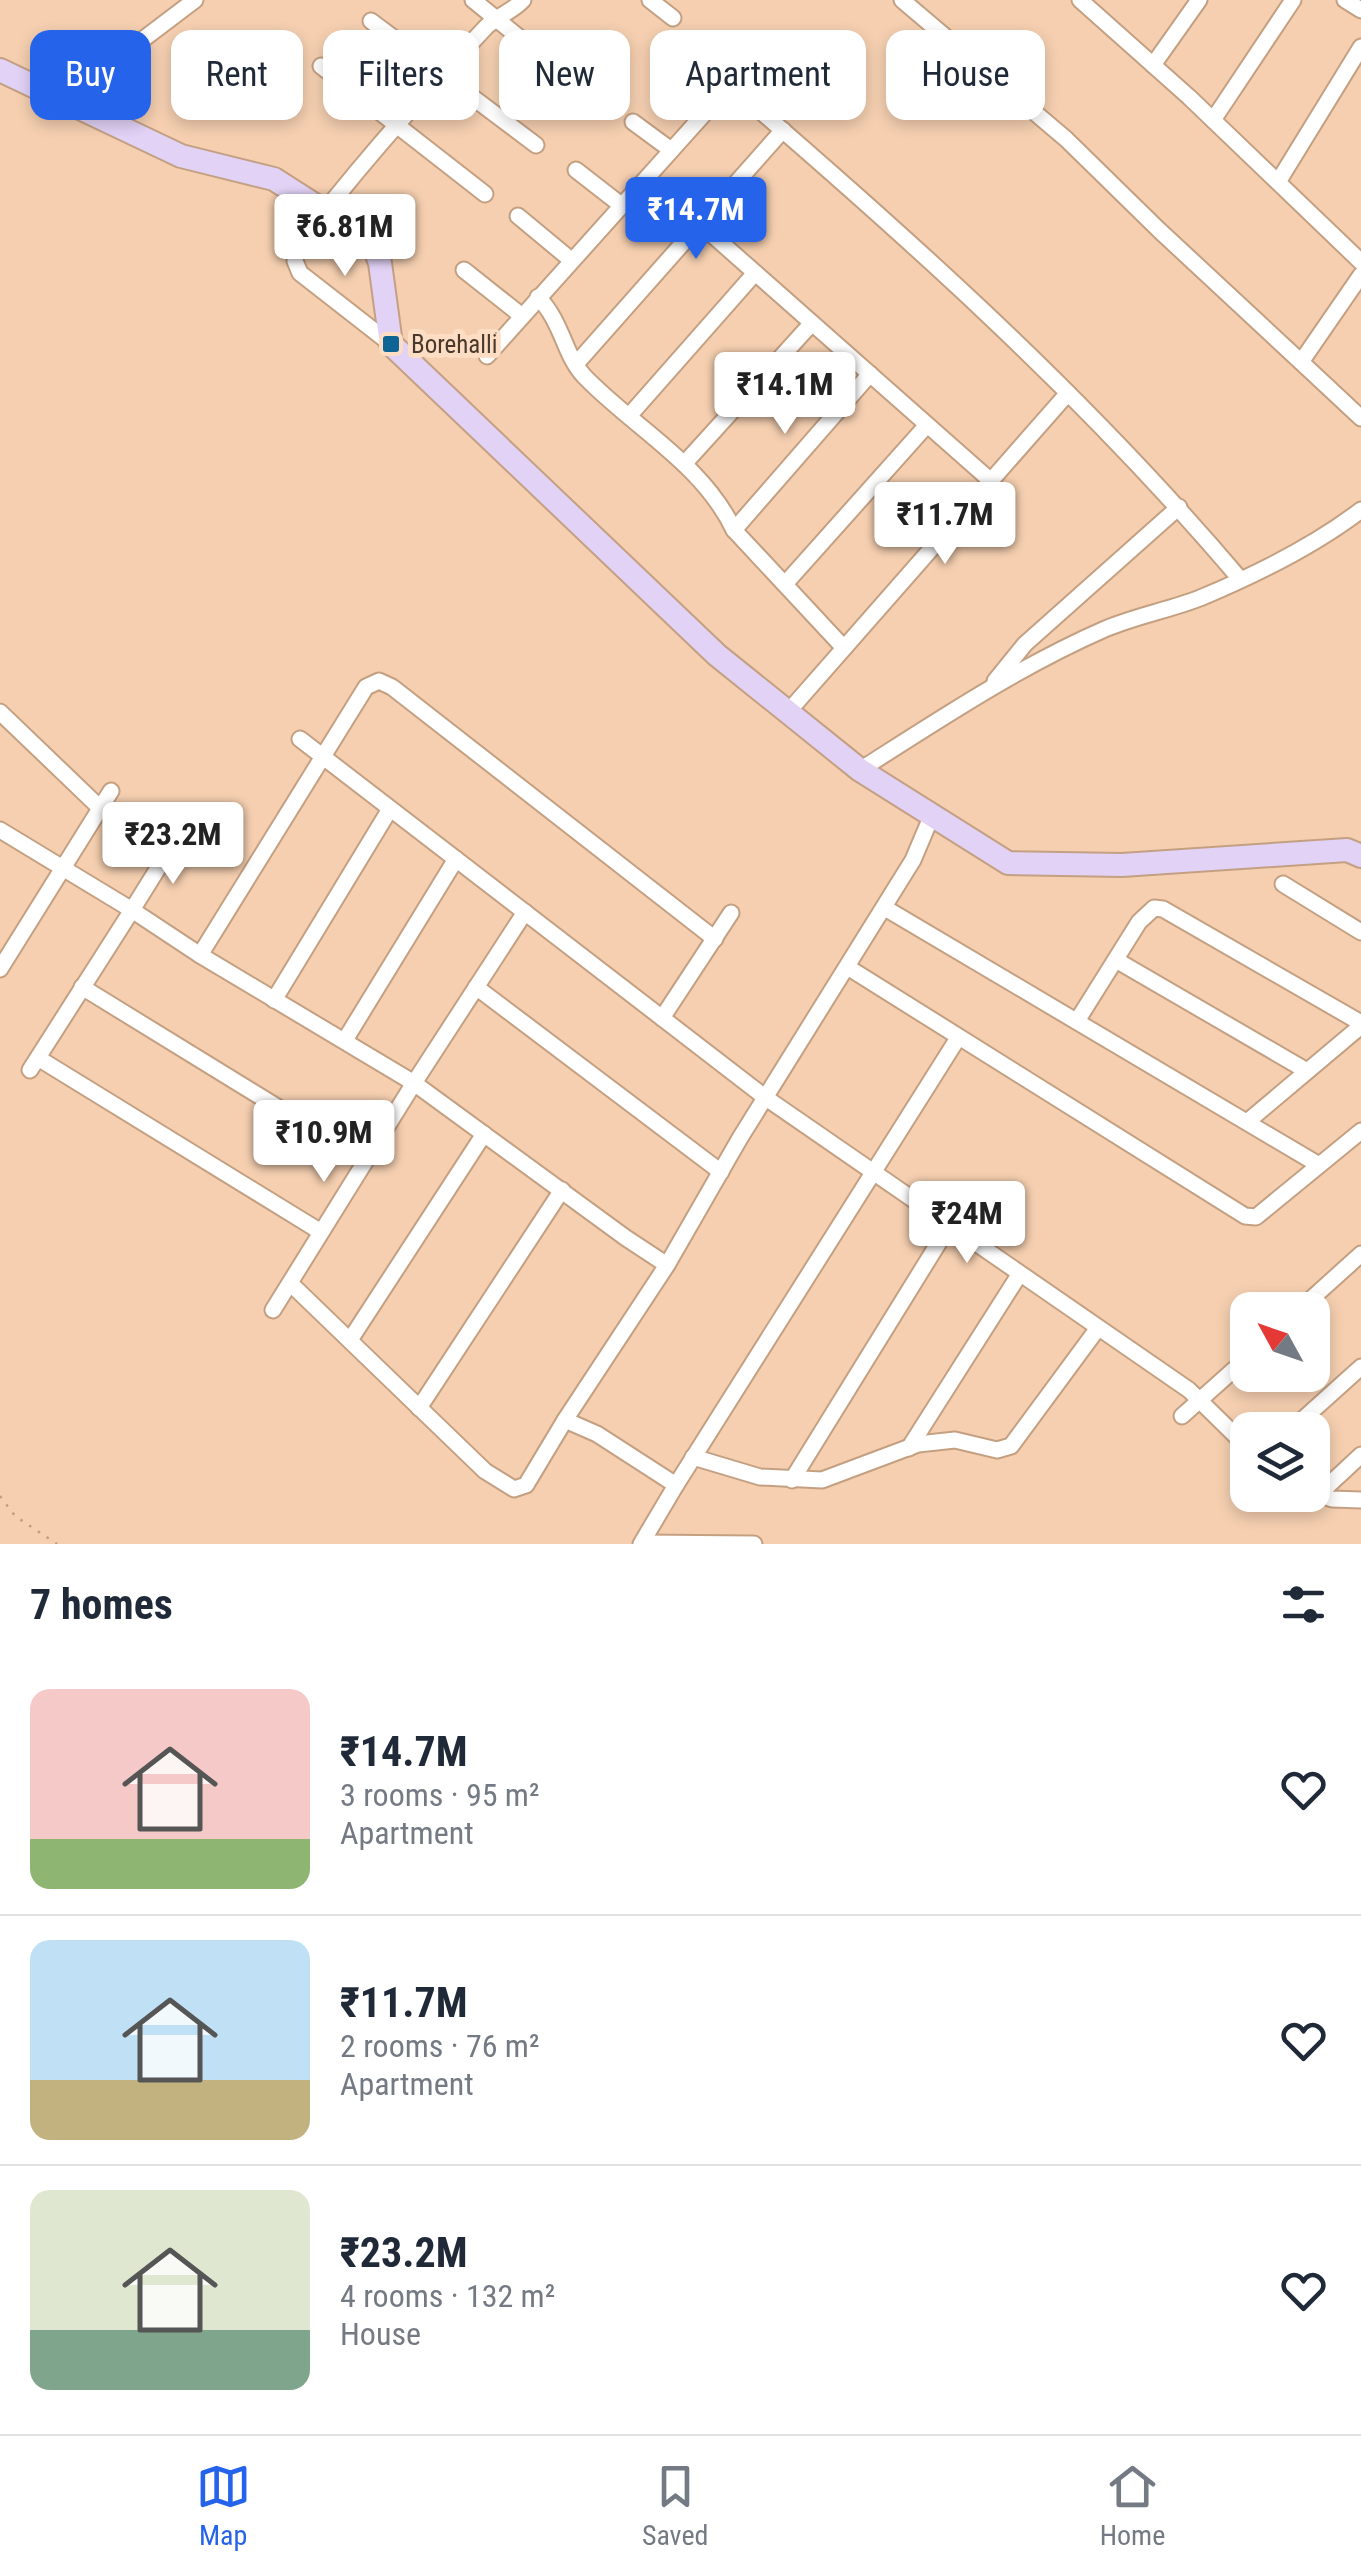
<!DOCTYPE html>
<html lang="en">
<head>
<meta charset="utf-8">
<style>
	:root { --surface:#fff; --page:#f6f6f7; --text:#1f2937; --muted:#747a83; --line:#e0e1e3; --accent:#2563eb }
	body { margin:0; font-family:"Roboto Condensed",sans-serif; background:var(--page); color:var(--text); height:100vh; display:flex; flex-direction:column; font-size:38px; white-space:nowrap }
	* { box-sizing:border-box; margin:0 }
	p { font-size:32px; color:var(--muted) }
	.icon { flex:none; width:55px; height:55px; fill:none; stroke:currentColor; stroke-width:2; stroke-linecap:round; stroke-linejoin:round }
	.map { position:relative; height:1544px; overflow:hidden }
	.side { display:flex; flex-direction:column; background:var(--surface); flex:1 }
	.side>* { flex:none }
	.top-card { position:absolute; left:30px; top:30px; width:1302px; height:90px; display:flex; gap:20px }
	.needle { width:65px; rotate:310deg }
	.tools { position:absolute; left:1230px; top:1292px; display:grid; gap:20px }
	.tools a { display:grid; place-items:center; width:100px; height:100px; border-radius:20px; background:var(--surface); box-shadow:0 5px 15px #0003; font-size:50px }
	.price { position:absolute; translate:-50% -85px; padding:0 22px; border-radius:10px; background:#fff; color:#222; font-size:32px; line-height:65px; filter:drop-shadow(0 2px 5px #0008) }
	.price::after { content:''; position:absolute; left:50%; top:60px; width:30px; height:22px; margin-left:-15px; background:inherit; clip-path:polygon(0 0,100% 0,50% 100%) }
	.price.on { background:var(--accent); color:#fff }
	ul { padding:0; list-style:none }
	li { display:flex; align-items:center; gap:30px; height:250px; padding:0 30px }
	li+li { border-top:2px solid var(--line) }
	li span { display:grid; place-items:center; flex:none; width:280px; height:200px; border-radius:20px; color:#555 }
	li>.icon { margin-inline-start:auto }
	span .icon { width:120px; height:120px; fill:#fffc; stroke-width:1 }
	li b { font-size:42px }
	h2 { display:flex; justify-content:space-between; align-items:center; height:120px; padding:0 30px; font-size:42px }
	.tag { padding:0 35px; border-radius:20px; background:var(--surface); box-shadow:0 5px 15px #0003; font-size:35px; line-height:90px }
	.tag.on { background:var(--accent); color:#fff }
	.tabs { display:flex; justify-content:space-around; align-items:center; height:140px; border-top:2px solid var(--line); background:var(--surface); font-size:28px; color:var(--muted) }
	.tabs a { display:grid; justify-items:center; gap:5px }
	.tabs .on { color:var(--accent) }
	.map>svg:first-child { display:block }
</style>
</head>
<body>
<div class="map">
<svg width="1361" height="1544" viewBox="0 0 1361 1544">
	<rect width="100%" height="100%" fill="#f5cfb0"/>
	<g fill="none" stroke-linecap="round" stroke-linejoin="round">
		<g stroke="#c4a082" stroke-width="19">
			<g id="minor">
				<path d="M473,0L600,103"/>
				<path d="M650,0L673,18"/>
				<path d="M902,0L1066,139L1159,230L1301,362"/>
				<path d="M1080,0L1189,97L1361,262"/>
				<path d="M1345,0L1361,10"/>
				<path d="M371,21L536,145"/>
				<path d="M707,65C895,226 1080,390 1240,579"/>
				<path d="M1153,65L1199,0"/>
				<path d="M321,66L485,194"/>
				<path d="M63,100L195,0"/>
				<path d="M1213,120L1293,0"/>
				<path d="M633,122L671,150"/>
				<path d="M576,170L621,205"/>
				<path d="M1278,182L1361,47"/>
				<path d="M518,216L571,260"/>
				<path d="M700,224L991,481"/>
				<path d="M464,270L522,316"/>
				<path d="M1361,275L1301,362L1361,418"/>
				<path d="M538,297C563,323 564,355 584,376C634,428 702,463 734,530L844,648"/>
				<path d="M391,344L300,273L295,261L297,247C355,170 420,97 486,27C497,16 512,12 523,0"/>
				<path d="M487,356L730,85"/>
				<path d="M576,364L783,130"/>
				<path d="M629,416L755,273"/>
				<path d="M684,464L812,323"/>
				<path d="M734,530L870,374"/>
				<path d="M785,584L927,425"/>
				<path d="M995,681L1025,644L1179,507"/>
				<path d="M0,712L99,807"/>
				<path d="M788,712L1068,393"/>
				<path d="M300,739L766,1098L1189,1390L1248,1448"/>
				<path d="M860,770C940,719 1018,667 1105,629C1136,616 1169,610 1200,598C1255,575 1314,546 1361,510"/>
				<path d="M0,830L132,910L175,841"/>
				<path d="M1283,884L1361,932"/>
				<path d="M885,908L1319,1165"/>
				<path d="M200,955L366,687L379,681L392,687L715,939"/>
				<path d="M1116,960L1307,1071"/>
				<path d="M849,968L1245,1216L1256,1217L1361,1131"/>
				<path d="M0,969L111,791"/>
				<path d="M82,987L365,1161"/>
				<path d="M476,987L721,1172"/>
				<path d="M274,1000L390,809"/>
				<path d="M662,1018L731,913"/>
				<path d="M1077,1021L1139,922L1154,908L1163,909L1361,1023"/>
				<path d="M345,1040L456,859"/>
				<path d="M38,1058L321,1232"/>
				<path d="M30,1070L132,910L200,955L414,1083L626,1238L667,1265L740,1138L913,860L932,815"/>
				<path d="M1247,1122L1361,1026"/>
				<path d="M290,1283L485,1471L514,1489L526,1485L565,1420"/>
				<path d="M273,1310L414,1083L525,912"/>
				<path d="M1299,1310L1361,1254"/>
				<path d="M350,1340L484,1134"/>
				<path d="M419,1408L562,1190"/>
				<path d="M1182,1416L1248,1357"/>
				<path d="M1291,1430L1361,1367"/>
				<path d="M909,1448L1019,1275"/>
				<path d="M693,1457L760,1477L822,1480L918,1444L955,1440L997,1450L1011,1446L1098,1328"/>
				<path d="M792,1480L949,1226"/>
				<path d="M676,1485L958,1038"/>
				<path d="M1312,1492L1332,1499L1361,1500"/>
				<path d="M1318,1495L1361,1455"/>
				<path d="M642,1543L754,1544"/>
				<path d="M641,1544L676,1485L597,1434L565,1420L667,1265"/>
			</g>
		</g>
		<g stroke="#c4a082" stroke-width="26">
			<path id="secondary" d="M0,70L181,156L274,179L324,211L367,227L380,263L391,344L717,655L860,770L1008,863L1122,865L1347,850L1361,856"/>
		</g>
		<path stroke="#bd9e85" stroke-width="2.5" stroke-dasharray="2.5 8" stroke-linecap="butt" d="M0,1496L15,1516L57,1544"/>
		<use href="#minor" stroke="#fff" stroke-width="15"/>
		<use href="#secondary" stroke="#e2d2f6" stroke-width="22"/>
	</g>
	<rect fill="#0e6495" stroke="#fddec5" stroke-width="4" x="381" y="334" width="20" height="20" rx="5"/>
	<g text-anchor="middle" stroke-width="10" stroke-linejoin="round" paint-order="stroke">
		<g font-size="25" fill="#48392c" stroke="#fddec5" text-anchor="start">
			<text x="411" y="353">Borehalli</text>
		</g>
	</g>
</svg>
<div class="tools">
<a><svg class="needle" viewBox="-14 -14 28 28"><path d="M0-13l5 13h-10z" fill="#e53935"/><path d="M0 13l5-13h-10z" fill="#747a83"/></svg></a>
<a><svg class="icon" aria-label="layers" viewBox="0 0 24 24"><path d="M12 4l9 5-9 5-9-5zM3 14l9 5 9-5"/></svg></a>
</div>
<b class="price on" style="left:696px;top:262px">₹14.7M</b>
<b class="price" style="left:345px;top:279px">₹6.81M</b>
<b class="price" style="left:785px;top:437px">₹14.1M</b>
<b class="price" style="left:945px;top:567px">₹11.7M</b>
<b class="price" style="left:173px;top:887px">₹23.2M</b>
<b class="price" style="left:324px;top:1185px">₹10.9M</b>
<b class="price" style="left:967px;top:1266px">₹24M</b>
<div class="top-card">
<a class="tag on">Buy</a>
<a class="tag">Rent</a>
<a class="tag">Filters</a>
<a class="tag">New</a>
<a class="tag">Apartment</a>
<a class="tag">House</a>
</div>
</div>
<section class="side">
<h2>7 homes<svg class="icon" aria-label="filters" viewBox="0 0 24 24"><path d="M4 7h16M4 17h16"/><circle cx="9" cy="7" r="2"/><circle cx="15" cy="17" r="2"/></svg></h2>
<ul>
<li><span style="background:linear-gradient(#f6c9c9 75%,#8fb573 0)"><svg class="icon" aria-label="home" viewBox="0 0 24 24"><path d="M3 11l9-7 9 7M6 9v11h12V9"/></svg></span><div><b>₹14.7M</b><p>3 rooms · 95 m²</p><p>Apartment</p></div><svg class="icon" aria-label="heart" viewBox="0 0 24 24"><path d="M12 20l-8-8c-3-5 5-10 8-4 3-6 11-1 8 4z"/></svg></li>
<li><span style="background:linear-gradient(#bfe0f5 70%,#c2b280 0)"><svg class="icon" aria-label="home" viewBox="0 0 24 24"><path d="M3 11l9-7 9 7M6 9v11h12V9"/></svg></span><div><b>₹11.7M</b><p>2 rooms · 76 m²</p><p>Apartment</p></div><svg class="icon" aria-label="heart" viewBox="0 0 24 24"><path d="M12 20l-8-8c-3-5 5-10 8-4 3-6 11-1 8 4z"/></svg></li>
<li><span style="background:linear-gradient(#dfe7d0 70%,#7fa58c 0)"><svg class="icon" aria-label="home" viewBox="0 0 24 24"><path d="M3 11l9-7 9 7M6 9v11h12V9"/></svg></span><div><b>₹23.2M</b><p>4 rooms · 132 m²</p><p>House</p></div><svg class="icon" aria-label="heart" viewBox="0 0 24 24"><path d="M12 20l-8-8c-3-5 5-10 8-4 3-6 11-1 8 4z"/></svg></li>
</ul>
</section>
<nav class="tabs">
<a class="on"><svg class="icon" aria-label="map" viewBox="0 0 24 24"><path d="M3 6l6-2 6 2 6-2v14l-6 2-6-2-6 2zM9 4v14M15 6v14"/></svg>Map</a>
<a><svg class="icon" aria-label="saved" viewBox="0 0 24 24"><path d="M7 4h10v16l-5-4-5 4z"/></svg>Saved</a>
<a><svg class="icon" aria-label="home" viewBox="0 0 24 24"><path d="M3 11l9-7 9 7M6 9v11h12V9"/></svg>Home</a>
</nav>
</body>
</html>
